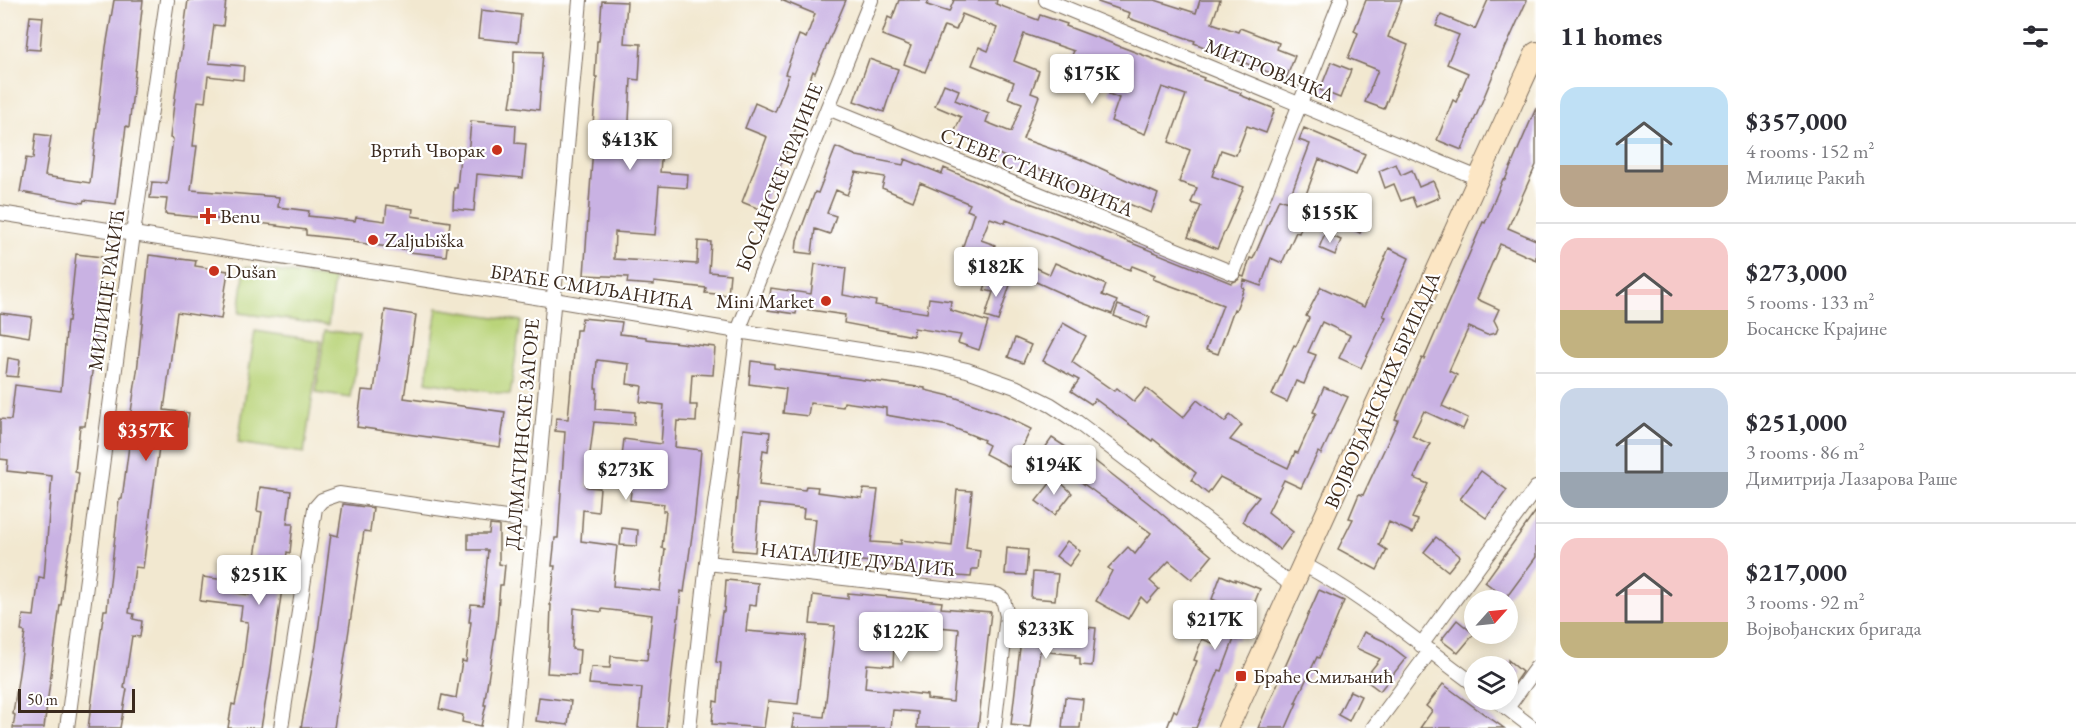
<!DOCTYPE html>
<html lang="en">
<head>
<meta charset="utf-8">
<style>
	:root { --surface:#fff; --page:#f7f7f7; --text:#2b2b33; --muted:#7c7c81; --line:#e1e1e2; --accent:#c8321e }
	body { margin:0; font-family:"EB Garamond",serif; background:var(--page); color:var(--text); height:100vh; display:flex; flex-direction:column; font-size:22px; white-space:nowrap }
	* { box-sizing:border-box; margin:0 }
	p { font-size:20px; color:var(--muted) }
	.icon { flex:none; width:33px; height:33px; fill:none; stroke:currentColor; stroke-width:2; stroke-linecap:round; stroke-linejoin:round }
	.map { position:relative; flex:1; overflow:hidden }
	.side { display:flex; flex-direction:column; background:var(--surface); width:540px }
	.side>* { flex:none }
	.needle { width:39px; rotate:63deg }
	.buttons { position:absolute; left:1464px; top:590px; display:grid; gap:12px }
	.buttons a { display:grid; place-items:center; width:54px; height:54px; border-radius:50%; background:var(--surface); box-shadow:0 3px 15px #0003; font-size:30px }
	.scale { position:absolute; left:18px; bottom:15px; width:117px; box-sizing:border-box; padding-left:6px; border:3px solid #3b2a1e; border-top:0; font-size:16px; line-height:21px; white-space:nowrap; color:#3b2a1e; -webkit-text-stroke:4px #fff; paint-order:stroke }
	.price { position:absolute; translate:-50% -51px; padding:0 14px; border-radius:6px; background:#fff; color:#222; font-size:20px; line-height:39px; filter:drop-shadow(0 2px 3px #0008) }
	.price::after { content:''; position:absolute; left:50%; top:36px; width:18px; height:14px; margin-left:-9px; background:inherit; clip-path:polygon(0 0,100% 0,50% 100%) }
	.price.active { background:var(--accent); color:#fff }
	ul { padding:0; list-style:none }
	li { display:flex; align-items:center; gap:18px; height:150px; padding:0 24px }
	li+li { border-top:2px solid var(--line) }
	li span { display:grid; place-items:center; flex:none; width:168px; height:120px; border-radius:18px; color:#555 }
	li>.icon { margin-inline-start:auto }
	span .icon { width:72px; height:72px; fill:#fffc; stroke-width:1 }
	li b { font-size:26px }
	h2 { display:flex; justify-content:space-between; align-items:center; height:72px; padding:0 24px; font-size:26px }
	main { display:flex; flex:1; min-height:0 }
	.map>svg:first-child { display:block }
</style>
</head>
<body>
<main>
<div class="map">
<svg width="1536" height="728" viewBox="0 0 1536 728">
	<rect width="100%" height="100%" fill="#fff"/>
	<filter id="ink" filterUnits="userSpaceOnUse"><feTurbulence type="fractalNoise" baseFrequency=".0167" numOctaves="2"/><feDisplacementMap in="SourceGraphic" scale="12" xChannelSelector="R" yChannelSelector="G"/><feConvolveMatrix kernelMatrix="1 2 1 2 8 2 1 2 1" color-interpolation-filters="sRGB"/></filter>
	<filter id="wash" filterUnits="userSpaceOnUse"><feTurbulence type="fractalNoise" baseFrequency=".008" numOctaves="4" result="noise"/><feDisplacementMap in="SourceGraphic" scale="24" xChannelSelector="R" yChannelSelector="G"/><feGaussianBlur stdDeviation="1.35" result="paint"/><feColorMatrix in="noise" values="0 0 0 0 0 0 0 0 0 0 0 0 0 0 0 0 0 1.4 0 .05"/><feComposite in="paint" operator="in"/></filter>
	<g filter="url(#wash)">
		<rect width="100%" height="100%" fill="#f2e8d0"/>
		<g fill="#bad47a" stroke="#7a7f4c" stroke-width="1.5">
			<path d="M245,267L334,279L328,325L239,313Z"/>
			<path d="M437,308L521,321L510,395L426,382Z"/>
			<path d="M325,330L360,335L351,398L316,393Z"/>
			<path d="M255,331L321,341L304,453L238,443Z"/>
		</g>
		<g id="blocks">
			<g fill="#c9b2e3" fill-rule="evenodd">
				<path d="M114,0H143L129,127L126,126L116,204L84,200L83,203L20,192L26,158L33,159L36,134L51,136L45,176L90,183L106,47Z"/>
				<path d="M188,0H226L223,26L214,25L209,63L244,66L243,80L208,76L205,102L198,101L193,146H197L191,190L279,197L278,207L309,211L308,216L355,221L356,217L385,221L387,205L413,209L412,216L450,222L446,256L409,252V250L353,242V240L306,235V230L276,226L277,225L165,214L167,199L150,198L152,182L167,183L173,139L170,138L173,112Z"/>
				<path d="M781,0H846L815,73L813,71L795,119L799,121L762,210L742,202L767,137L745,128L755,103L775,112L789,75L785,74L799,35L806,38L815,14Z"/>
				<path d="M899,0H929L927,5L949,12L954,0H997L996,4L1038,20L1040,15L1067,24L1066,26L1204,78L1203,80L1241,93L1240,95L1275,109L1266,133L1247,126L1236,155L1221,150L1212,176L1244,187L1217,249L1188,237L1201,206L1191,203L1197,188L1179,182L1190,150L1169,142L1186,95L1162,87L1145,134L1111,121L1119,98L1109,94L1116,71L1072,55L1074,51L1024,34L1014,61L1039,71L1031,93L1039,96L1023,139L1080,159L1158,194L1151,213L1082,185L1081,188L1065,181L1066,179L1007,158L954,133L961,117L935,106L944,84L959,90L955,100L989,114L986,122L1011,132L1022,103L1008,98L1014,82L972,65L979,47L988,51L997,28L962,14L956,30L944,26L925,72L904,64L911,46L882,35L888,17L892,19Z"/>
				<path d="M1099,0H1155L1196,13L1200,0H1220L1212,23L1238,32L1240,28L1279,43L1277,49L1295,56L1286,79L1194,43L1195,41L1128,18L1130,13L1098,2Z"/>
				<path d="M1366,0H1402L1388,37L1408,45L1384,109L1365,102L1378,70L1348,58L1358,33L1354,31Z"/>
				<path d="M1488,0H1527L1506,47L1505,46L1462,150L1437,140L1453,100L1456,102L1468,73L1447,64L1459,35L1436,26L1441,15L1475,29Z"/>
				<path d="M602,1L627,2L624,43L641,44L639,80L631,79L629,121L664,124L660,172L688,174L687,188L659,186L655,235L615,232L614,259L697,264L698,241L711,242L709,272L730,274L728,295L705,293L706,288L654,282V285L627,283L628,277L584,275L593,147H591L597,77H595L597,41H599Z"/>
				<path d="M481,10L521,15L518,42L478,38Z"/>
				<path d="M30,16L43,17L40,50L26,49Z"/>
				<path d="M514,51L543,52L539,110L510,106L513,88Z"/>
				<path d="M869,59L898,69L884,112L854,101Z"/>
				<path d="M1331,62L1351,70L1340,98L1320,90Z"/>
				<path d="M1536,108V165L1508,228L1536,240V260L1500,244L1477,299L1499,309L1494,320L1498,328L1496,333L1487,335L1469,327L1449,371L1457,375L1442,406L1468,418L1463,429L1424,411L1412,436L1430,444L1414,478L1428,484L1412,518L1418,520L1413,533L1389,522L1379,545L1387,550L1377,570L1338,549L1353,519L1349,518L1359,494L1363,495L1398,420L1395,419L1422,358L1424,359L1483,222L1485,223L1503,179L1505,180Z"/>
				<path d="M471,121L516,125L515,143L526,144L523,178L477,174L474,211L453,209L454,188H457L460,156H468Z"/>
				<path d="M1304,128L1365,154L1356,175L1319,159L1301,208L1308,211L1299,233L1296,232L1282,263L1271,258L1261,286L1244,280L1242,287L1244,288L1236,310L1234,309L1218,354L1206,350L1223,305L1153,279L1155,275L1132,266L1130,270L1104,260L1105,259L1069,244L1006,220L1005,223L990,218L981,240L995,245L987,268L975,263L978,255L962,249L974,213L967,210L970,204L920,183L913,201L882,188L885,177L856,172L847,195L836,190L827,213L836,216L830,234L815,229L812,254L796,252L797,240L815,192L818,193L836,147L857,156L903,165L905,159L942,174L944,168L1012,197L1047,209L1231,283L1238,280L1241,276L1244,277L1250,258L1253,259L1279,199L1288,202L1310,144L1299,140Z"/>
				<path d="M1396,164L1401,175L1412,170L1419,187L1433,181L1440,197L1416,207L1412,197L1401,201L1394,184L1385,188L1379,171Z"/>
				<path d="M1343,211L1366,222L1360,233L1338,222Z"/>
				<path d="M1325,233L1341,240L1335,255L1319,248Z"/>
				<path d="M1389,248L1409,258L1383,316L1386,317L1361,368L1339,358L1350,335L1322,322L1308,352L1316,355L1304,384L1296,381L1287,402L1272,395L1294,345L1296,346L1309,318L1306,316L1321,287L1364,307Z"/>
				<path d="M76,254L102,257L99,288H103L85,426H80L75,472L79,473L72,533L65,569L61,605H60L44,728H13L15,715L13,714L25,632L21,631L23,615L34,616L39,577L44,578L52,476L7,471L8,460L0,459V419L11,420L15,385L61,391L67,321H69Z"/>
				<path d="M149,255L196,261L195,266L228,271L221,319L177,312L164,410L189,413L187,427L162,424L143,568L135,567L129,613L134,614L133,619L142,621L140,637L132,636L124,688L127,689L120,728H88L104,610H107L119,499H122L129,446L126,445L137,372Z"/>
				<path d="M1055,263L1106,285L1102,295L1117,301L1112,314L1080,302L1023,276L1028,264L1050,274Z"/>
				<path d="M815,264L846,268L843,295L876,301L875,305L927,313L929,298L951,301L950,310L988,322L979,350L958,343L961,335L914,328L913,336L844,323L845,315L797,308L796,314L768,310L771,288L811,294Z"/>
				<path d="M988,278L1010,285L998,321L985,317L993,292L984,290Z"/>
				<path d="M1118,305L1150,317L1146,328L1114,316Z"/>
				<path d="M385,310L416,315L404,398L505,412L500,447L357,427L362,390L374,391Z"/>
				<path d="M0,313L32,317L29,337L0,332Z"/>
				<path d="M582,318L622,322L620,334L646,337V339L715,347L713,375L692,374L690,405H697L696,422L677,421L675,447L701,450L695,514L684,592L681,591L666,728H638L642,688L589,684L591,667L610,668L611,656L647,660L652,615L602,609V612L574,608L572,649L580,650L578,675L547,673L550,633L551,605H550L555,566H552L555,538H558L565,432L555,431L556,418L568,419L576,330H580ZM597,360L629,364L627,384L642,386L640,402L664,405L661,444L624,439L622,457L635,458L630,500L664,504L663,511H666L662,548L665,549L660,591L613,586L617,546L581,541L583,510L598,512L600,488L587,487L586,485L594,422L634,425L635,412L596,409L597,388H595Z"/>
				<path d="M1063,323L1086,336L1072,362L1114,391L1117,388L1134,402L1146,388L1183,418L1197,400L1225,422L1230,415L1242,425L1230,440L1288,468L1295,452L1298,453L1316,413L1313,412L1324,387L1348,397L1321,454L1318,452L1301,488L1284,480L1268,512L1293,532L1280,550L1243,521L1247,512L1259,497L1220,477L1208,494L1191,480L1196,473L1153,439L1152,441L1095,399L1091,404L1071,391L1079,380L1043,361Z"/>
				<path d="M1015,338L1031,345L1023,363L1008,357Z"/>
				<path d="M8,358L20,360L18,377L6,376Z"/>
				<path d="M751,361L774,364V368L925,388V390L954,397L998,413L1031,429L1012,468L985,454L989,445L983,442L984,440L949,426L886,415V408L844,402L843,407L810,403L808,416L783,413L786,389L749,384Z"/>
				<path d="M743,429L770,432L768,451L763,450L759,485L805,490L806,486L818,487L817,492L862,498L863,489L878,490L871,542L901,544V540L952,546L957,490L972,491L966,548L980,550L978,569H972L971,577L940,575L911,572V568L886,565V563L812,557L816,519L803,518L804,509L759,504L755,552L732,550Z"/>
				<path d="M1052,438L1078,455L1081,450L1156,509L1212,556L1192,580L1169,561L1150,581L1159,589L1147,603L1141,597L1128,619L1096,601L1112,571L1108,568L1128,547L1135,554L1151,533L1070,474L1040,455Z"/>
				<path d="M1481,471L1507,490L1486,518L1460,499Z"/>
				<path d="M1055,477L1072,493L1055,515L1036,501Z"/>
				<path d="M260,487L291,491L287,524H293L290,553L287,552L270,676L261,728H228L232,704L235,705L242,671L248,622L240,621L242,606L200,601L203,577L225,580L224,591L249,595L262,512L257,511Z"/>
				<path d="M343,504L373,508L370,532L364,531L334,728H301L316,646L331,534L338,536Z"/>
				<path d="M1536,511V557L1506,598L1485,582Z"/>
				<path d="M490,525L499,526V564L505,565L503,585H500L497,624L484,705H486L481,726L462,722L463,715L439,709L442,695L456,698L462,661L466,662L471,622H469L471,604L483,605L488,550H468V534H489Z"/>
				<path d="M622,528L638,530L637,546L620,545Z"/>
				<path d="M1436,537L1460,556L1448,571L1424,552Z"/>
				<path d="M1067,541L1080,551L1069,566L1056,556Z"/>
				<path d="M1007,548L1028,550L1026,575L1005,574Z"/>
				<path d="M1033,572L1058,574L1055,600L1031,598Z"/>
				<path d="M1221,575L1235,581V579L1260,589L1252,609L1250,608L1237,640L1234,639L1222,671L1219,670L1196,728H1167L1174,710L1177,712L1197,661L1194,660L1202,639L1215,644L1230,607L1212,599Z"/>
				<path d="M726,580L758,583L756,606L749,605L746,631L806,636L798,704L768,701L764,728L712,724L714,701L718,702L721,663L716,662L722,612H724Z"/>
				<path d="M1319,590L1344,601L1330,635L1319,658L1317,657L1295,703H1297L1286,728H1258Z"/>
				<path d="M848,593L942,602L941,608L991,612L978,728H917L918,712L893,710L891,728H792L794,714L824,717L835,626L810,624L813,595L848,599ZM907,624L959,629L953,702L927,699V695L865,688L867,664L893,666L895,625L906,626Z"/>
				<path d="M1457,620L1474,634L1458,653L1441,640Z"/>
				<path d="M1023,622L1096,628L1092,666L1080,665V658H1075L1076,655L1040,651L1030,727L1011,725Z"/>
				<path d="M1364,632L1384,641L1406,658L1380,691L1364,679L1380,659L1356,648Z"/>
				<path d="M1508,660L1522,672L1508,692Z"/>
				<path d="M1443,684L1477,709L1504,728H1420L1432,711L1426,706Z"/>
				<path d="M1350,691L1361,696L1349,721L1338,715Z"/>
				<path d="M539,697L571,701L568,725L536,721Z"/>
				<path d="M1065,697L1083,699L1080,728H1062Z"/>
			</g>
		</g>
	</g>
	<g filter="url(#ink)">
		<use href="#blocks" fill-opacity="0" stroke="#7b6c5c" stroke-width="1.5"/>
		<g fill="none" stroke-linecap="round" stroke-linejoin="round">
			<g stroke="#7b6c5c" stroke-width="16">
				<g id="street">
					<path d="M1046,0L1478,178"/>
					<path d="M828,108L1233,273L1341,0"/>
					<path d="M0,213L554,300L738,331L924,360L967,370L1015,387L1051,405L1077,422L1293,586"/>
					<path d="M707,563L997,595L1003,599L1007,616L994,728"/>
					<path d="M1303,564C1365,597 1418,643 1474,684"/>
					<path d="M1421,645L1536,488"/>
					<path d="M1495,699L1533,728"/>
					<path d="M1507,708L1536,668"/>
					<path d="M67,728L133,234L167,0"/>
					<path d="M281,728L315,508L322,500L339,494L534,522"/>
					<path d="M513,728L534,522L580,0"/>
					<path d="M689,728L707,563L738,331L871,0"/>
					<path d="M1373,728L1430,651"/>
				</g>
			</g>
			<g stroke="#7b6c5c" stroke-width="22">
				<path id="secondary" d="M1228,728L1536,52"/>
			</g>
			<use href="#street" stroke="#fff" stroke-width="14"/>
			<use href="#secondary" stroke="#fce6c4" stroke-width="20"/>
		</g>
	</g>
	<g fill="#c8321e" stroke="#fff" stroke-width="2">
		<circle cx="497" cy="150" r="6"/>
		<path d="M205 207h6v6h6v6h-6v6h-6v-6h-6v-6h6z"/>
		<circle cx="373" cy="240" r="6"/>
		<circle cx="214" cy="271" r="6"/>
		<circle cx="826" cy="301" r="6"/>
		<rect x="1235" y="670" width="12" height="12" rx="3"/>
	</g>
	<g text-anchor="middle" stroke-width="4.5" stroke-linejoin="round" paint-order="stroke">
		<g font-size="20" fill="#3b2a1e" stroke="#fff">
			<text transform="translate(1270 70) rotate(22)" y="7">МИТРОВАЧКА</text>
			<text transform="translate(1037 172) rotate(22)" y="7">СТЕВЕ СТАНКОВИЋА</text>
			<text transform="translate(779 177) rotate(-68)" y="7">БОСАНСКЕ КРАЈИНЕ</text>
			<text transform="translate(592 287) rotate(9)" y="7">БРАЋЕ СМИЉАНИЋА</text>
			<text transform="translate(106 290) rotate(-82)" y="7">МИЛИЦЕ РАКИЋ</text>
			<text transform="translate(1382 390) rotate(-66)" y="7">ВОЈВОЂАНСКИХ БРИГАДА</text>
			<text transform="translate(522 434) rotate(-85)" y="7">ДАЛМАТИНСКЕ ЗАГОРЕ</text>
			<text transform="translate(858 559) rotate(6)" y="7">НАТАЛИЈЕ ДУБАЈИЋ</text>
		</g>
		<g font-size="20" fill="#3b2a1e" stroke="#fff" text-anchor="start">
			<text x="485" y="157" text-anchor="end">Вртић Чворак</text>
			<text x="220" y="223">Benu</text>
			<text x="385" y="247">Zaljubiška</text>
			<text x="226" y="278">Dušan</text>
			<text x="814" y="308" text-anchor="end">Mini Market</text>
			<text x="1253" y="683">Браће Смиљанић</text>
		</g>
	</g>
</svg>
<div class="buttons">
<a><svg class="needle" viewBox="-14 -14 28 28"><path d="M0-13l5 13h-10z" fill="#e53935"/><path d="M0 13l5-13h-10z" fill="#7c7c81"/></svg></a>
<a><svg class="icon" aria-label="layers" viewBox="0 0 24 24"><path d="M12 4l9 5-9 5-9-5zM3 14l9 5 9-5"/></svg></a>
</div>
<div class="scale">50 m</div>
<b class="price" style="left:1092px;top:105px">$175K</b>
<b class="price" style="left:630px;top:171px">$413K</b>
<b class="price" style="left:1330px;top:244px">$155K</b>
<b class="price" style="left:996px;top:298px">$182K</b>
<b class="price active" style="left:146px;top:462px">$357K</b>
<b class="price" style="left:1054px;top:496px">$194K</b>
<b class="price" style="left:626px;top:501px">$273K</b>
<b class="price" style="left:259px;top:606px">$251K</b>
<b class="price" style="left:1215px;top:651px">$217K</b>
<b class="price" style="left:1046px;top:660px">$233K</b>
<b class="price" style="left:901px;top:663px">$122K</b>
</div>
<section class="side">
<h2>11 homes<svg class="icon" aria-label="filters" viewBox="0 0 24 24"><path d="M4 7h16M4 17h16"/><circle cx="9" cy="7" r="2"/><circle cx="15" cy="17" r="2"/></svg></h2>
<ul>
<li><span style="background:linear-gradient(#bfe0f5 65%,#b9a48a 0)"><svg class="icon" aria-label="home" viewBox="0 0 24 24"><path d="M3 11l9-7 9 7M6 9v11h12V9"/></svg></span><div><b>$357,000</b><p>4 rooms · 152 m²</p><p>Милице Ракић</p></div></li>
<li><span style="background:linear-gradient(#f6c9c9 60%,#c2b280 0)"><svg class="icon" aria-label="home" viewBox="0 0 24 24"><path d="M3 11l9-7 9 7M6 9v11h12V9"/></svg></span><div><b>$273,000</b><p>5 rooms · 133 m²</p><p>Босанске Крајине</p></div></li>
<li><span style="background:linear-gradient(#c9d6e8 70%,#9aa5b1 0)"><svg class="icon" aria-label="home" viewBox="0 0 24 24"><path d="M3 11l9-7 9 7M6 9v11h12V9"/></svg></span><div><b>$251,000</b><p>3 rooms · 86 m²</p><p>Димитрија Лазарова Раше</p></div></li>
<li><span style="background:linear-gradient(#f6c9c9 70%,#c2b280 0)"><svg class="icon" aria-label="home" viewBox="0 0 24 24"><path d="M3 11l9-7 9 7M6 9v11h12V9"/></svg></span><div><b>$217,000</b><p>3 rooms · 92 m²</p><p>Војвођанских бригада</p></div></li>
</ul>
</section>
</main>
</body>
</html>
